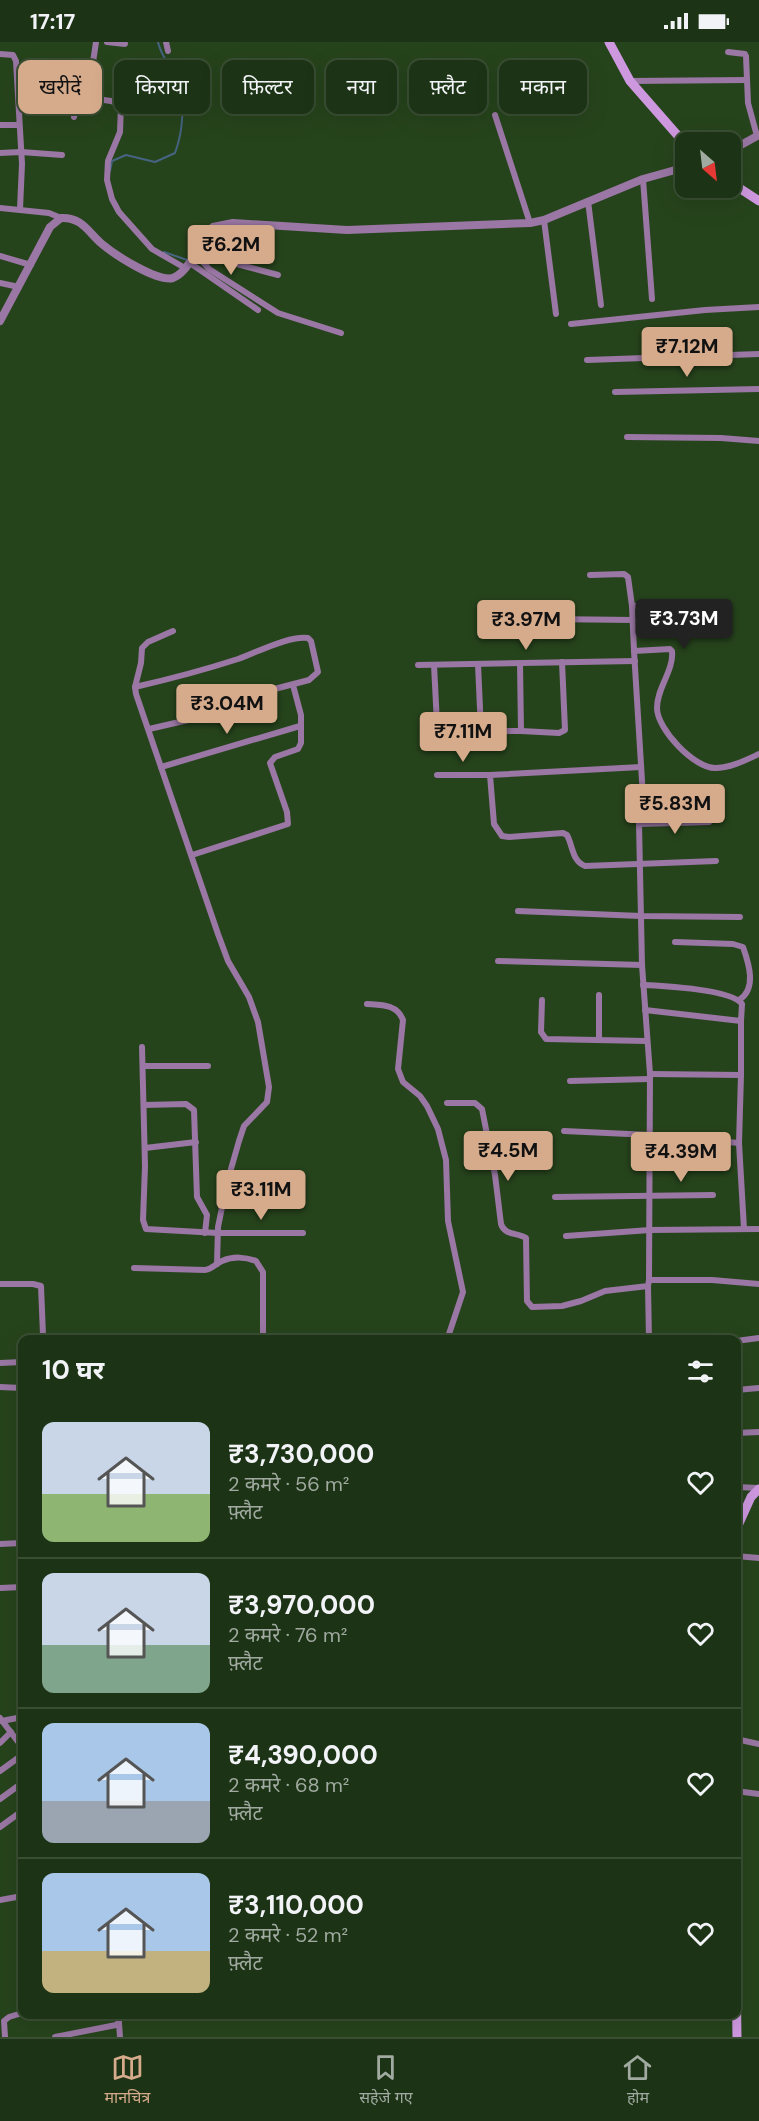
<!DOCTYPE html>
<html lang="hi">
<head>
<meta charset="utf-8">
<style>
	:root { --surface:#1c3315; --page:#293f22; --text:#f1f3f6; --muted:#a0aaa0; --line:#3a4e34; --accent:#d6ab8b }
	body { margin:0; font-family:"DM Sans","Noto Sans Devanagari",sans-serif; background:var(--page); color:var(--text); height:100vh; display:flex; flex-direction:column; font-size:22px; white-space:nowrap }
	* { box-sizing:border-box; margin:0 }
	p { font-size:20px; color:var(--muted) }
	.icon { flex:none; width:33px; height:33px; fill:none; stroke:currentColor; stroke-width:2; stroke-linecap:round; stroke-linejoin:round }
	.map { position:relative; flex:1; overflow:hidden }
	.drawer { position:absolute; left:18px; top:1293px; width:723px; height:684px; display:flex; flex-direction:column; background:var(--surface); border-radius:12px; box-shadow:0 6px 24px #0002,0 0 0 2px var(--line) }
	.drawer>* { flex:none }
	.guide { position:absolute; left:18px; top:18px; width:723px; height:54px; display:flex; gap:12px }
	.needle { width:39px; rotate:152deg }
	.tools { position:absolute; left:675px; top:90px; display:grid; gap:12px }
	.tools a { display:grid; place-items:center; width:66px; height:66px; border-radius:12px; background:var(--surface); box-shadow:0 6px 24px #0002,0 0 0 2px var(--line); font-size:30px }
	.price { position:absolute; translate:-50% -51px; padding:0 14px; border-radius:6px; background:var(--accent); color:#111; font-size:20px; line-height:39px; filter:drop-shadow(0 2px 3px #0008) }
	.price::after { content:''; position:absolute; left:50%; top:36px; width:18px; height:14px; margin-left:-9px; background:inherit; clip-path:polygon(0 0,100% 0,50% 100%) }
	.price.active { background:#222; color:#fff }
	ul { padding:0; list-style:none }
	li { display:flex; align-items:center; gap:18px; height:150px; padding:0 24px }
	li+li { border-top:2px solid var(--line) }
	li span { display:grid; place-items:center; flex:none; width:168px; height:120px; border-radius:12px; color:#555 }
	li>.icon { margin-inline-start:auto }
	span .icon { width:72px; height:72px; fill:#fffc; stroke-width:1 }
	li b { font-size:26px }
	h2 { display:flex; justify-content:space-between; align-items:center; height:72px; padding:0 24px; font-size:26px }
	.tag { padding:0 21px; border-radius:12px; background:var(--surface); box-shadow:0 6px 24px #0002,0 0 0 2px var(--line); font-size:21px; line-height:54px }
	.tag.active { background:var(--accent); color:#111 }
	.status { display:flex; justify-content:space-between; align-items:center; height:42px; padding:0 30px; background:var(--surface); direction:ltr }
	.status svg { height:16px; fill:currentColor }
	.tabs { display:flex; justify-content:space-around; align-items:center; height:84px; border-top:2px solid var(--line); background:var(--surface); font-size:16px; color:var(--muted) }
	.tabs a { display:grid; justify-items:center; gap:3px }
	.tabs .active { color:var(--accent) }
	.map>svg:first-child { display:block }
</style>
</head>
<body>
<div class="status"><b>17:17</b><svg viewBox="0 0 49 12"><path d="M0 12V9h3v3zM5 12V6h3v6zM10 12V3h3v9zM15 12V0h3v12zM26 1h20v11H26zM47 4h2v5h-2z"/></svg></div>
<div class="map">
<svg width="759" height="1995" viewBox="0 0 759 1995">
	<rect width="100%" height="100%" fill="#26441c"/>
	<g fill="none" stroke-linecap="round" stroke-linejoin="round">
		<g stroke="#466481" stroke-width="2">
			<path d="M110,129L112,119L126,113L155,120L175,111C183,89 186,60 176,38C171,25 161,14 158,0"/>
			<path d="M164,210L190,219"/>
		</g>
		<g stroke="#9a77a4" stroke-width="6">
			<path d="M107,0L125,2"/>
			<path d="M166,0L168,9"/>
			<path d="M728,10L745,12L746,14L748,61L757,94"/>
			<path d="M0,12L13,13L16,19L22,122L20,167"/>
			<path d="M630,39L747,38"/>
			<path d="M82,55L111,59L121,63L120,90L108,119L107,138L112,157L119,170L152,207L185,226"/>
			<path d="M495,73L530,181"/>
			<path d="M74,75L78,59L89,47L96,0"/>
			<path d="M0,83H19"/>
			<path d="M0,111L21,110L62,113"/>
			<path d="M643,137L652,257"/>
			<path d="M588,159L601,263"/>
			<path d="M0,166L49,171L61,176"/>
			<path d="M544,178L556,272"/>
			<path d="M199,212L278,233"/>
			<path d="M200,213L202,219L209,227L278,271L341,291"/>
			<path d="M0,214L31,223"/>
			<path d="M190,221L258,268"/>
			<path d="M0,241L19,245"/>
			<path d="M571,282L705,268L759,265"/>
			<path d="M587,318L759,312"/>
			<path d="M615,350L759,347"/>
			<path d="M627,395L721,396L759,399"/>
			<path d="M590,533L624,532L628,535L632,564L634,609"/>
			<path d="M632,564L673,563"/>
			<path d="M548,577L633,578"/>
			<path d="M173,589L148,600L142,606L141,621L135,645L136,652L218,892L228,919L249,955L258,980L269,1045L267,1060L244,1084L239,1099L227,1141L218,1185L217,1222"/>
			<path d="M478,622L481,689"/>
			<path d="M418,623L635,619"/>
			<path d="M434,623L437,682L441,690L446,692L481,689H521L520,621"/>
			<path d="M135,645C170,637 204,628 238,617C258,610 287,594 308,596L311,599L318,630L309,638L263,650L240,659L221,661L197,676L149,687"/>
			<path d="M521,689L559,691L565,688L562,620"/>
			<path d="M161,725L300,684"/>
			<path d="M641,725L490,733L494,782L502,794L509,795L563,791L567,793C573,804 572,819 585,824L716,819"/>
			<path d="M437,733H490"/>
			<path d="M639,782L709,780"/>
			<path d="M192,813L288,782L287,770L270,721L275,715L298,707L301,701V673L293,643"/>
			<path d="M518,869L641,874L740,875"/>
			<path d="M675,900L733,902L743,905C749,922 757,947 739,958"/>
			<path d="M498,919L642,923"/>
			<path d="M643,943C663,944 731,947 742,962L741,979L645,968"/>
			<path d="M542,958L541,990L546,997L646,999"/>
			<path d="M367,962C381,963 397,962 403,978L398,1027L403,1040L420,1054L427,1064L438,1087L446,1118L448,1179L463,1250L447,1298"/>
			<path d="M599,998V953"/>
			<path d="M142,1005L145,1124L143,1178L146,1187L218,1191H303"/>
			<path d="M143,1024H208"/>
			<path d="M650,1032L741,1033V979"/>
			<path d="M570,1039L649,1037"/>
			<path d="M447,1061H475L482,1067L495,1133L501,1182C505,1194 517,1190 526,1196L527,1259L532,1265L562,1264L581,1259L605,1249L648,1244L649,1238H712L759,1242"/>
			<path d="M144,1063L186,1062L194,1068L197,1155L207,1173L205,1191"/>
			<path d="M564,1089L650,1093L739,1101L741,1033"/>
			<path d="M739,1101L744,1187"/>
			<path d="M145,1106L196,1100"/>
			<path d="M555,1155L713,1153"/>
			<path d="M566,1194L650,1188L759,1187"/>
			<path d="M134,1226L205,1228C213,1227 215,1222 222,1219C233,1214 246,1215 256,1219L263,1230V1298"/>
			<path d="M649,1238L650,1032L642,923L639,782L643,755L634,609L670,607L672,609C674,629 657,645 657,666C657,687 694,726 715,726C730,726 746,718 759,712"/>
			<path d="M0,1242H33L41,1244L43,1293"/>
			<path d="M648,1244L649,1298"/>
			<path d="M736,1299L759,1296"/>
			<path d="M0,1321L22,1320"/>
			<path d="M0,1345L22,1346"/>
			<path d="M736,1348L759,1346"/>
			<path d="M736,1391L759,1390"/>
			<path d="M736,1445L759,1446"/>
			<path d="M0,1502L22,1501"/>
			<path d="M736,1514L759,1516"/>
			<path d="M0,1546L22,1545"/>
			<path d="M0,1676L22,1705"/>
			<path d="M2,1679L22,1675"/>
			<path d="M736,1697L759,1702"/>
			<path d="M0,1701L11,1690"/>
			<path d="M0,1729L22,1713"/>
			<path d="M736,1749L759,1752"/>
			<path d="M0,1757L22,1741"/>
			<path d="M0,1785L22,1769"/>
			<path d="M0,1858L22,1854"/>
			<path d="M119,1981L120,1995"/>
			<path d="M5,1995L4,1979L9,1975L22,1971"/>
			<path d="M55,1995L116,1983L119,1980L118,1972"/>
		</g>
		<g stroke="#9a77a4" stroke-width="8">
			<path d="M730,109L759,93"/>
			<path d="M193,215L208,189L213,185L233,181L347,188L530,181L544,178L643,137L686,125"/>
			<path d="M0,279L50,185L61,176C82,175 88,190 102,202C115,213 157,240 173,236C181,233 186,226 190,220"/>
		</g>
		<g stroke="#ce98df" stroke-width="9">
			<path d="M609,0L630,39L686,103"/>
			<path d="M730,140L759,159"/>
			<path d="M736,1488L751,1455L759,1447"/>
			<path d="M736,1926L737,1995"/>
		</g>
	</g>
</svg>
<div class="tools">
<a><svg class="needle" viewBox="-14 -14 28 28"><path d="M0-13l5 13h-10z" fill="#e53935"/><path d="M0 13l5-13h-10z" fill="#a0aaa0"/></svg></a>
</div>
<b class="price" style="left:231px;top:234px">₹6.2M</b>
<b class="price" style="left:687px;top:336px">₹7.12M</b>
<b class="price active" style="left:684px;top:608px">₹3.73M</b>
<b class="price" style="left:526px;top:609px">₹3.97M</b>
<b class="price" style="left:227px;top:693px">₹3.04M</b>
<b class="price" style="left:463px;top:721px">₹7.11M</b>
<b class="price" style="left:675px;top:793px">₹5.83M</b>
<b class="price" style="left:508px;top:1140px">₹4.5M</b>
<b class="price" style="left:681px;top:1141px">₹4.39M</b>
<b class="price" style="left:261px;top:1179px">₹3.11M</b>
<div class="guide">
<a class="tag active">खरीदें</a>
<a class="tag">किराया</a>
<a class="tag">फ़िल्टर</a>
<a class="tag">नया</a>
<a class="tag">फ़्लैट</a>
<a class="tag">मकान</a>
</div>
<section class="drawer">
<h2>10 घर<svg class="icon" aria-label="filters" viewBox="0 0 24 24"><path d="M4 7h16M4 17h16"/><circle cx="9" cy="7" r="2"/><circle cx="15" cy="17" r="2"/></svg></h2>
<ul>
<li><span style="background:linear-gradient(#c9d6e8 60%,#8fb573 0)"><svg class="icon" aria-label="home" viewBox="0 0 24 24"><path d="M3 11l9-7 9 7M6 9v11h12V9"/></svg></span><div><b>₹3,730,000</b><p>2 कमरे · 56 m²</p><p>फ़्लैट</p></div><svg class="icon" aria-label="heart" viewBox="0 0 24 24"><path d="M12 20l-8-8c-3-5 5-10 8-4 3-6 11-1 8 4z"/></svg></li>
<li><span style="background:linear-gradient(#c9d6e8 60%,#7fa58c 0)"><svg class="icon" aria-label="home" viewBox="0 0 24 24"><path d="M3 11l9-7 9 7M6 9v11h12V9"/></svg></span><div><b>₹3,970,000</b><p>2 कमरे · 76 m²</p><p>फ़्लैट</p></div><svg class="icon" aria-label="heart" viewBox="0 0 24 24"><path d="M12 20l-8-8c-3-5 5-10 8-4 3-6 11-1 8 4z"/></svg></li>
<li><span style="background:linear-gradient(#a9c7e8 65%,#9aa5b1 0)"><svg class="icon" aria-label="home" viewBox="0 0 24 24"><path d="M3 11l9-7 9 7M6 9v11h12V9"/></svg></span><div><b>₹4,390,000</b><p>2 कमरे · 68 m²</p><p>फ़्लैट</p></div><svg class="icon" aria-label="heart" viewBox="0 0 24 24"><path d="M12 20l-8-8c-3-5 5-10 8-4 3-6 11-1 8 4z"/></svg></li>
<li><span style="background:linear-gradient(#a9c7e8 65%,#c2b280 0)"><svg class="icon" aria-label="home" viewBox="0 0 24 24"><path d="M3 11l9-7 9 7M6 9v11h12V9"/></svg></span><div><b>₹3,110,000</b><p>2 कमरे · 52 m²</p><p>फ़्लैट</p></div><svg class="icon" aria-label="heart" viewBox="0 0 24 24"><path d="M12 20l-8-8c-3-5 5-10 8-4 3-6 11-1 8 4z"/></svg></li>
</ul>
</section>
</div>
<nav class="tabs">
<a class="active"><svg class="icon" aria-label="map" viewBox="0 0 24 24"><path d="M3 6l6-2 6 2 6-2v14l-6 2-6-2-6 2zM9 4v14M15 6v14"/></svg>मानचित्र</a>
<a><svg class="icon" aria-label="saved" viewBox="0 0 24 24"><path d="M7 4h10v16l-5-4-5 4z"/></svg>सहेजे गए</a>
<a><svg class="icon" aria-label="home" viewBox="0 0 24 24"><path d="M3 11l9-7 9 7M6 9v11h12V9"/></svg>होम</a>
</nav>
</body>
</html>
